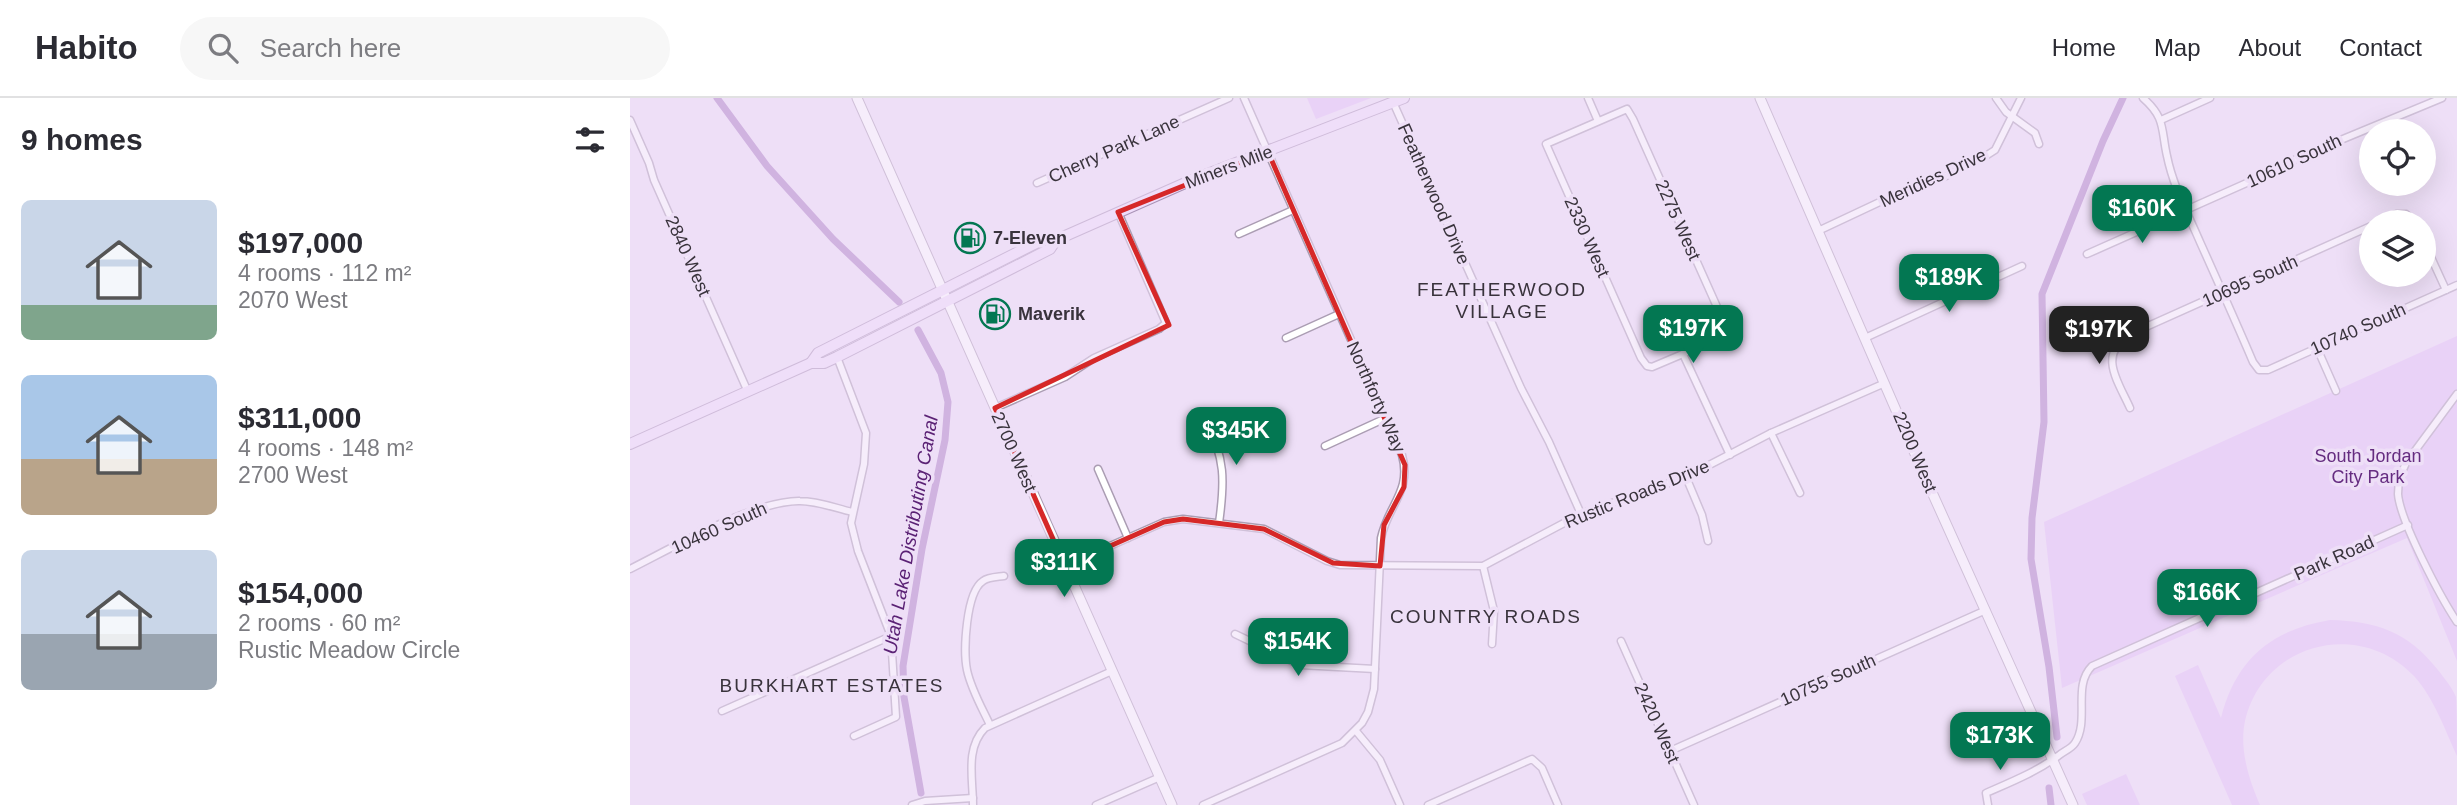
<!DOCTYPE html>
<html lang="en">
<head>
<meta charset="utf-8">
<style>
	:root { --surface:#fff; --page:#f7f7f7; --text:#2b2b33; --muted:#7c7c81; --line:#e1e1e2; --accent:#037752 }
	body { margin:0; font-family:Helvetica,sans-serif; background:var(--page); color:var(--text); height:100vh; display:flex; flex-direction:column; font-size:26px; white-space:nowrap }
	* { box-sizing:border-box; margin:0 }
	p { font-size:23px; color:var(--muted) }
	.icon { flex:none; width:38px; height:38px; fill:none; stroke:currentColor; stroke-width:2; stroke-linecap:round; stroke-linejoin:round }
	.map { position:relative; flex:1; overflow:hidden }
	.sheet { display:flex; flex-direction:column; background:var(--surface); width:630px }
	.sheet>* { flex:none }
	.buttons { position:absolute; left:1729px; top:21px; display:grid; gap:14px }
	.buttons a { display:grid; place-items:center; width:77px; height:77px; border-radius:50%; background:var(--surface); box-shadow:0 7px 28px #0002; font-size:35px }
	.price { position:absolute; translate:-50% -60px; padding:0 16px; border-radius:14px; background:var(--accent); color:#fff; font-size:23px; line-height:46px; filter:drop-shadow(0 2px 4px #0008) }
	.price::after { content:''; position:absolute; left:50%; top:42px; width:21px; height:16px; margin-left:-10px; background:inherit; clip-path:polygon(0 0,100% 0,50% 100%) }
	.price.active { background:#222; color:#fff }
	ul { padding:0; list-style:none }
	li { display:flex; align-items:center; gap:21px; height:175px; padding:0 21px }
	li span { display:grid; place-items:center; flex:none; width:196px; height:140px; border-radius:10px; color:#555 }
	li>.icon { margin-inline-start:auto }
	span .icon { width:84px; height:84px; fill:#fffc; stroke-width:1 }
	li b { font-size:30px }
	h2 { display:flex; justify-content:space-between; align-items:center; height:84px; padding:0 21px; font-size:30px }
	header { display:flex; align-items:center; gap:42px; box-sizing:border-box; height:98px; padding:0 35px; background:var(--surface); border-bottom:2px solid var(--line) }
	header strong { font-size:33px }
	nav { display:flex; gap:38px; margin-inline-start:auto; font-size:24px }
	.search { width:490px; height:63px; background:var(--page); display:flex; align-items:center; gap:18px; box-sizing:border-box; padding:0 24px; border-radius:38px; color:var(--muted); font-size:26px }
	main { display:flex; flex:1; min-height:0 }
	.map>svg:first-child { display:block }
</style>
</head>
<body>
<header>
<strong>Habito</strong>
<div class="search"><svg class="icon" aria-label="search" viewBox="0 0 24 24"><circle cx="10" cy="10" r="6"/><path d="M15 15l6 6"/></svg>Search here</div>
<nav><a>Home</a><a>Map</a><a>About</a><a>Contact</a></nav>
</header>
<main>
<section class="sheet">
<h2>9 homes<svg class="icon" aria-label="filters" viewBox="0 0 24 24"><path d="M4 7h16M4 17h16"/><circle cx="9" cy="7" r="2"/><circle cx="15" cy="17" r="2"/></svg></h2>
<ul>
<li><span style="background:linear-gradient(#c9d6e8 75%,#7fa58c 0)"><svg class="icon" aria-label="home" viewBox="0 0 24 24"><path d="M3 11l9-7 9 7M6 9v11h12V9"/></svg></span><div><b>$197,000</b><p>4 rooms · 112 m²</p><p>2070 West</p></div></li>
<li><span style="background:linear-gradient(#a9c7e8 60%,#b9a48a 0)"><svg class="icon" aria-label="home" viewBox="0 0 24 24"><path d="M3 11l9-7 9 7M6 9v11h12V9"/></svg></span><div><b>$311,000</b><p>4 rooms · 148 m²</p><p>2700 West</p></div></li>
<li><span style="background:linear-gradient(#c9d6e8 60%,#9aa5b1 0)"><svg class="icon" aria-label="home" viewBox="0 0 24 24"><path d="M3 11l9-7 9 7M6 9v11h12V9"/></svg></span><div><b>$154,000</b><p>2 rooms · 60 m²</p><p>Rustic Meadow Circle</p></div></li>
</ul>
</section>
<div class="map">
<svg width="1827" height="707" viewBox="0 0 1827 707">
	<rect width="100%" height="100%" fill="#eedff7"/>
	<g fill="#e3c3f6">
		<path d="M677,0H741L686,21Z"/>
		<path d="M1827,238V563L1777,440L1432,590L1414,424Z"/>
		<path d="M1700,522C1747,523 1778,534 1808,572C1814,580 1822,589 1826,599C1827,612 1827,643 1827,658C1815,632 1804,600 1784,578C1729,520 1633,545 1615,623C1609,651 1619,682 1630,707H1602L1545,578L1568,567L1591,620C1606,561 1641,532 1700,522Z"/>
		<path d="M1496,676L1510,707H1457L1452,696Z"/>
	</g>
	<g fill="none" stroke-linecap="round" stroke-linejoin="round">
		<g stroke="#aa7ec3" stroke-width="7">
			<path d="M87,0L137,68L203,141L269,204"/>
			<path d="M288,232L311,275L318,304L315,342L292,451L273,568L274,599L291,695"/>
			<path d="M1427,639L1419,569L1401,461L1402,420L1414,324L1412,196L1473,43L1493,0"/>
			<path d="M1419,690L1421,707"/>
		</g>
		<g stroke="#ab9db3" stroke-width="9">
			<g id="street">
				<path d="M958,0L968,23"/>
				<path d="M1366,0L1376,14L1405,35L1409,46"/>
				<path d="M1513,0C1536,20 1531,32 1537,58C1543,88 1558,116 1570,144C1588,184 1606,224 1623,264L1629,272H1638L1827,187"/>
				<path d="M763,4L891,290L919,344L951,416"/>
				<path d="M997,11L1003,21L1096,229V234L1088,241L1022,269L1017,268L1011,260L916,46Z"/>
				<path d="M0,22L19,65L24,82L118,294"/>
				<path d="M1531,22L1580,0"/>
				<path d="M407,85L599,0"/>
				<path d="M1748,124L1766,116H1776L1785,124"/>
				<path d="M1188,133L1271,94L1312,80L1354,59L1365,52L1391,0"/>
				<path d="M609,136L663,112"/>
				<path d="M1794,144L1816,192"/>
				<path d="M1457,156L1648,71L1672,58L1812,0"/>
				<path d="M656,240L709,216"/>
				<path d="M1235,240L1392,168"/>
				<path d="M1687,250L1706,293"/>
				<path d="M1053,256L1100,357"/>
				<path d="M207,259L236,335L234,366L221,425L228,453L261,538L266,619L224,638"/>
				<path d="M1827,296L1776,365C1771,375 1768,385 1768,396C1770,423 1811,500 1827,524"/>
				<path d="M365,310L435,279L464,260L529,231L536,225L488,114"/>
				<path d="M1500,310C1488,283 1468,258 1498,237L1741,128"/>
				<path d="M576,321C595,361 595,382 589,425"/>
				<path d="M1141,335L1170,395"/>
				<path d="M695,348L756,320"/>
				<path d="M468,371L498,440"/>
				<path d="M1056,379L1072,417L1078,443"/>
				<path d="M435,468L534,424L553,421L634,431L697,463L710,467L853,468L951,416L1056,379L1141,335L1255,285"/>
				<path d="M853,468L864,513L862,546"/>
				<path d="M0,471C42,450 125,402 170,403C188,403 205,410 222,414"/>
				<path d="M605,536L670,567L745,571"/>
				<path d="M991,543L1064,707"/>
				<path d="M92,613L261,538"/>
				<path d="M360,627C352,610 341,591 337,572C333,553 336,494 353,483C358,479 367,479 374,478"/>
				<path d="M726,633L750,662L770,707"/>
				<path d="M1040,653L1356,512"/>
				<path d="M282,707L295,703L343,700"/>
				<path d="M343,707C343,681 335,650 355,630L482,573"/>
				<path d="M466,707L530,679"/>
				<path d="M573,707L712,645L732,625L738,614L744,591L751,440C758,407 782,393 772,357L614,0"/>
				<path d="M798,707L902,661L912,670L928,707"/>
				<path d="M1358,707L1356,695C1381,684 1406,674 1428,658C1434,653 1441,651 1445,645C1460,622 1442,588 1462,568L1778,427"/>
			</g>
		</g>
		<g stroke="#ab9db3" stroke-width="11">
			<g id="secondary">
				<path d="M227,0L542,707"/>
				<path d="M1130,0L1296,381L1443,707"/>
			</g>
		</g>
		<g stroke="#a993b6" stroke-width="12">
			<g id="primary">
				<path d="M181,265L188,255L412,142H426L562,82L774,0"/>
				<path d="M0,346L181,265H194L207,259L420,151L426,142"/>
			</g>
		</g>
		<use href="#street" stroke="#fff" stroke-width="6"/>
		<use href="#secondary" stroke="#fff" stroke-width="9"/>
		<use href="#primary" stroke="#efddfa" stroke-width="10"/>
	</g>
	<path d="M0 0H1827V707H0ZM638,54L775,367L774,389L754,427L750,468L703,465L634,431L553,421L534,424L435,468L365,310L539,227L488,114Z" fill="#eedff7" fill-opacity=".55" fill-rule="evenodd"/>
	<path fill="none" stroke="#d62828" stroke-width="5" stroke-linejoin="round" d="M638,54L775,367L774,389L754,427L750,468L703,465L634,431L553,421L534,424L435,468L365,310L539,227L488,114Z"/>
	<defs>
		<g id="fuel-ring" transform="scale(1.575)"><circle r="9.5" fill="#eedff7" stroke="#037752" stroke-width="1.5"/><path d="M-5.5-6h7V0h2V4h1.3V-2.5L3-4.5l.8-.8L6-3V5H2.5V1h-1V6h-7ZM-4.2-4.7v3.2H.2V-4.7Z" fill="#037752"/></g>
	</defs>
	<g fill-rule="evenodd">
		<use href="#fuel-ring" x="340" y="140"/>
		<use href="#fuel-ring" x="365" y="216"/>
	</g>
	<g text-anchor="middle" stroke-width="7" stroke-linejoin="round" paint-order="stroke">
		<g font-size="18" fill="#39333c" stroke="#eedff7">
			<text transform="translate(484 51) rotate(-24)" y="6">Cherry Park Lane</text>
			<text transform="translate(1664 63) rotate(-25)" y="6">10610 South</text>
			<text transform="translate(599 69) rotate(-21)" y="6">Miners Mile</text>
			<text transform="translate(1303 80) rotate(-25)" y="6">Meridies Drive</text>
			<text transform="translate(804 96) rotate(66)" y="6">Featherwood Drive</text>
			<text transform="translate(1048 122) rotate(66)" y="6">2275 West</text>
			<text transform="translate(957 139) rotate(66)" y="6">2330 West</text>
			<text transform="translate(58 158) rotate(66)" y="6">2840 West</text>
			<text transform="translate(1620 183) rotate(-24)" y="6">10695 South</text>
			<text transform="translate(1728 231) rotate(-24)" y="6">10740 South</text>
			<text transform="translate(746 299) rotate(66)" y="6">Northforty Way</text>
			<text transform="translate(384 354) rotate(66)" y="6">2700 West</text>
			<text transform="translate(1285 354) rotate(67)" y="6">2200 West</text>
			<text transform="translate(1007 396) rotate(-22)" y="6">Rustic Roads Drive</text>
			<text transform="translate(89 430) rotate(-24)" y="6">10460 South</text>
			<text transform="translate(1704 460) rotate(-24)" y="6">Park Road</text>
			<text transform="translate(1198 582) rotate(-24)" y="6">10755 South</text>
			<text transform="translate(1027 625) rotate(66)" y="6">2420 West</text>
		</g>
		<g font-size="18" font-weight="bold" fill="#39333c" stroke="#eedff7" text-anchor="start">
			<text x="363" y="146">7-Eleven</text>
			<text x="388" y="222">Maverik</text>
		</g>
		<g font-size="18" fill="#652c80" stroke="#eedff7">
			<text x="1738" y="364">South Jordan<tspan x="1738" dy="21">City Park</tspan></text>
		</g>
		<g font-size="19" letter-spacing="2" fill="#39333c" stroke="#eedff7">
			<text x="872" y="198">FEATHERWOOD<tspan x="872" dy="22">VILLAGE</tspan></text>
			<text x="856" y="525">COUNTRY ROADS</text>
			<text x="202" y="594">BURKHART ESTATES</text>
		</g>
		<g font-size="19" font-style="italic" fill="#5b2275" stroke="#eedff7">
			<text transform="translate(280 437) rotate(-80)" y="7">Utah Lake Distributing Canal</text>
		</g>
	</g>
</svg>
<div class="buttons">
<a><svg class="icon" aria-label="locate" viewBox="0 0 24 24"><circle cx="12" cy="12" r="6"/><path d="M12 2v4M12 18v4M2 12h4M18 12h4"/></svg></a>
<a><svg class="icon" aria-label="layers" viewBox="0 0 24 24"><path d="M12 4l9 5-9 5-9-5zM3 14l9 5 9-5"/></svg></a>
</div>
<b class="price" style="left:1512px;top:147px">$160K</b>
<b class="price" style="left:1319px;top:216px">$189K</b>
<b class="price" style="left:1063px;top:267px">$197K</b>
<b class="price active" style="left:1469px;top:268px">$197K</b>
<b class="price" style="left:606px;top:369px">$345K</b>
<b class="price" style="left:434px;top:501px">$311K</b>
<b class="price" style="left:1577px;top:531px">$166K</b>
<b class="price" style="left:668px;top:580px">$154K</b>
<b class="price" style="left:1370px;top:674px">$173K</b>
</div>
</main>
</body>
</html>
